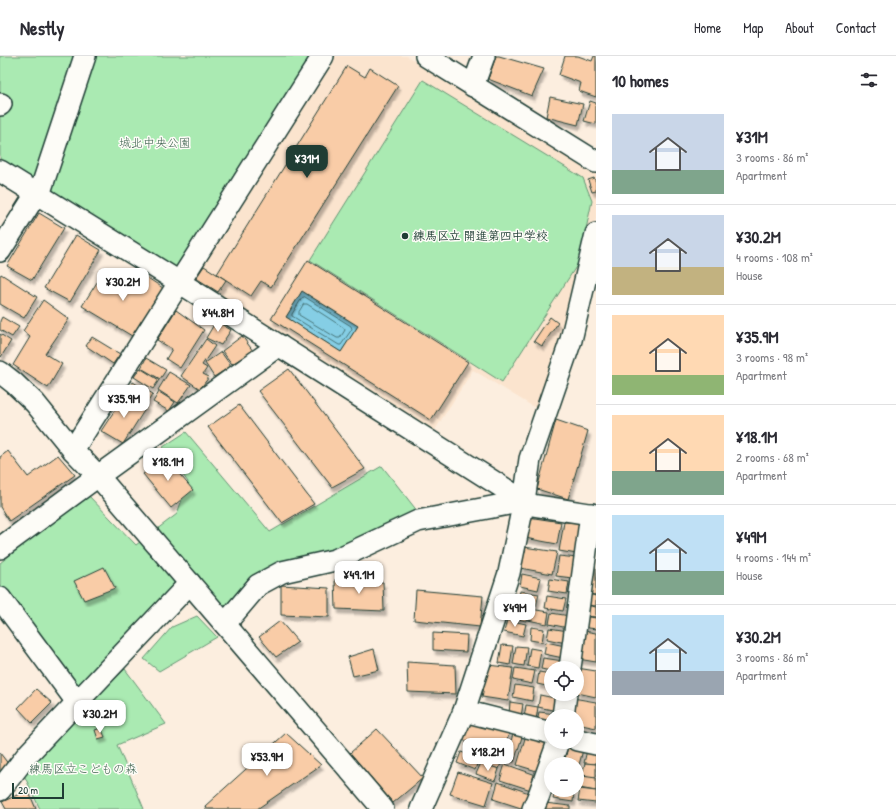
<!DOCTYPE html>
<html lang="en">
<head>
<meta charset="utf-8">
<style>
	:root { --surface:#fff; --page:#f2f2f3; --text:#2b2b33; --muted:#7c7c81; --line:#e1e1e2; --accent:#1f3d34 }
	body { margin:0; font-family:"Patrick Hand","Klee One",sans-serif; background:var(--page); color:var(--text); height:100vh; display:flex; flex-direction:column; font-size:15px; white-space:nowrap }
	* { box-sizing:border-box; margin:0 }
	p { font-size:13px; color:var(--muted) }
	.icon { flex:none; width:22px; height:22px; fill:none; stroke:currentColor; stroke-width:2; stroke-linecap:round; stroke-linejoin:round }
	.map { position:relative; flex:1; overflow:hidden }
	.side { display:flex; flex-direction:column; background:var(--surface); width:300px }
	.side>* { flex:none }
	.fabs { position:absolute; left:544px; top:605px; display:grid; gap:8px }
	.fabs a { display:grid; place-items:center; width:40px; height:40px; border-radius:50%; background:var(--surface); box-shadow:0 2px 10px #0003; font-size:20px }
	.scale { position:absolute; left:12px; bottom:10px; width:52px; box-sizing:border-box; padding-left:4px; border:2px solid #1f3d34; border-top:0; font-size:11px; line-height:14px; white-space:nowrap; color:#1f3d34; -webkit-text-stroke:3px #fdfcf7; paint-order:stroke }
	.price { position:absolute; translate:-50% -34px; padding:0 9px; border-radius:8px; background:#fff; color:#222; font-size:13px; line-height:26px; filter:drop-shadow(0 1px 2px #0008) }
	.price::after { content:''; position:absolute; left:50%; top:24px; width:12px; height:9px; margin-left:-6px; background:inherit; clip-path:polygon(0 0,100% 0,50% 100%) }
	.price.selected { background:var(--accent); color:#fff }
	ul { padding:0; list-style:none }
	li { display:flex; align-items:center; gap:12px; height:100px; padding:0 16px }
	li+li { border-top:1px solid var(--line) }
	li span { display:grid; place-items:center; flex:none; width:112px; height:80px; border-radius:0px; color:#555 }
	li>.icon { margin-inline-start:auto }
	span .icon { width:48px; height:48px; fill:#fffc; stroke-width:1 }
	li b { font-size:17px }
	h2 { display:flex; justify-content:space-between; align-items:center; height:48px; padding:0 16px; font-size:17px }
	header { display:flex; align-items:center; gap:24px; box-sizing:border-box; height:56px; padding:0 20px; background:var(--surface); border-bottom:1px solid var(--line) }
	header strong { font-size:19px }
	nav { display:flex; gap:22px; margin-inline-start:auto; font-size:14px }
	main { display:flex; flex:1; min-height:0 }
	.map>svg:first-child { display:block }
</style>
</head>
<body>
<header>
<strong>Nestly</strong>
<nav><a>Home</a><a>Map</a><a>About</a><a>Contact</a></nav>
</header>
<main>
<div class="map">
<svg width="596" height="753" viewBox="0 0 596 753">
	<defs>
		<filter id="shadow"><feDropShadow dx="2.5" dy="4.5" stdDeviation="1" flood-color="#0004"/></filter>
	</defs>
	<rect width="100%" height="100%" fill="#fceedf"/>
	<filter id="ink" filterUnits="userSpaceOnUse"><feTurbulence type="fractalNoise" baseFrequency=".025" numOctaves="2"/><feDisplacementMap in="SourceGraphic" scale="8" xChannelSelector="R" yChannelSelector="G"/><feConvolveMatrix kernelMatrix="1 2 1 2 8 2 1 2 1" color-interpolation-filters="sRGB"/></filter>
	<g filter="url(#ink)">
		<path fill="#fbe4ce" d="M331,0H407L596,116V162L568,285L542,356L473,314L433,377L194,226L193,219Z"/>
		<g fill="#aaeab2" stroke="#649473">
			<path d="M0,0H77L34,127L0,104Z"/>
			<path d="M94,0H313L180,210L171,212L47,135Z"/>
			<path d="M423,24L583,122L592,145L579,206L502,326L310,204Z"/>
			<path d="M186,376L270,476L382,410L418,456L336,494L225,558L190,517L78,638L0,531V507L87,438L136,489L177,458L188,426L163,391Z"/>
			<path d="M197,560L217,581L159,615L144,603L172,571Z"/>
			<path d="M125,613L166,668L117,689L144,753H40L23,717L38,699Z"/>
		</g>
		<path fill="#85cee5" stroke="#5c949e" d="M302,235L358,270L341,296L286,261Z"/>
		<g fill="none" stroke-linecap="round" stroke-linejoin="round">
			<g stroke="#48777b" stroke-width="1">
				<path d="M305,241L351,270L352,273L341,289H339L292,260V258L302,242Z"/>
				<path d="M304,248H307L344,272L345,274L340,282H337L299,259V256Z"/>
			</g>
		</g>
		<g fill="#f9cca7" stroke="#1f3d34" fill-rule="evenodd" filter="url(#shadow)">
			<path d="M496,0H499L544,13L532,40L488,23Z"/>
			<path d="M565,0H578L592,5L594,0H596V41L579,35L581,27L559,19Z"/>
			<path d="M347,10L365,21L370,12L398,30L271,231L261,225L251,240L217,218Z"/>
			<path d="M550,41L583,48L578,69L546,61Z"/>
			<path d="M590,45L596,47V68L584,65Z"/>
			<path d="M594,122L596,126V135L592,136L588,124Z"/>
			<path d="M39,157L64,172L32,224L7,210Z"/>
			<path d="M76,179L101,194L70,246L44,232Z"/>
			<path d="M308,204L468,306L431,364L271,263ZM302,235L358,270L341,296L286,261Z"/>
			<path d="M204,210L226,224L218,236L196,222Z"/>
			<path d="M137,215L163,232L132,280L82,250L101,220L125,236Z"/>
			<path d="M1,218L37,241L24,262L0,248V220Z"/>
			<path d="M43,244L69,263L45,298L62,308L48,332L13,309L30,281L23,275Z"/>
			<path d="M176,254L204,274L180,312L166,303L172,293L157,284Z"/>
			<path d="M2,261L19,271L12,281L0,274V265Z"/>
			<path d="M550,261L558,267L542,290L534,285Z"/>
			<path d="M216,265L231,274L221,289L206,282Z"/>
			<path d="M0,278L11,285L1,301L0,300Z"/>
			<path d="M242,280L253,295L232,308L222,295Z"/>
			<path d="M92,281L120,298L113,308L86,290Z"/>
			<path d="M206,283L215,290L202,309L207,312L203,318L209,321L200,333L181,320Z"/>
			<path d="M221,296L231,310L214,321L205,307Z"/>
			<path d="M146,302L166,314L160,323L141,312Z"/>
			<path d="M140,312L159,324L153,333L134,321Z"/>
			<path d="M289,313L365,413L332,431L258,335Z"/>
			<path d="M169,316L191,329L178,347L158,334Z"/>
			<path d="M133,326L153,338L147,347L128,335Z"/>
			<path d="M159,336L175,346L169,355L153,346Z"/>
			<path d="M126,337L147,350L123,388L101,375Z"/>
			<path d="M239,349L314,448L282,467L208,371Z"/>
			<path d="M556,364L588,375L568,443L537,433Z"/>
			<path d="M8,395L28,421L58,399L75,419L9,465L0,451V401Z"/>
			<path d="M164,400L193,434L171,452L143,418Z"/>
			<path d="M528,461L561,466L557,488L525,482Z"/>
			<path d="M564,466L582,467L577,498L559,495Z"/>
			<path d="M524,491L557,496L552,518L520,512Z"/>
			<path d="M559,500L577,502L573,522L556,520Z"/>
			<path d="M104,511L115,532L84,544L74,525Z"/>
			<path d="M593,511L596,512V539L587,538Z"/>
			<path d="M522,518L541,522L538,534L520,530Z"/>
			<path d="M335,523L383,526L384,555L336,553Z"/>
			<path d="M550,523L569,526L567,538L548,535Z"/>
			<path d="M281,529L329,532V561L281,559Z"/>
			<path d="M416,534L483,540L480,571L414,564Z"/>
			<path d="M520,535L539,538L536,550L518,546Z"/>
			<path d="M588,538L596,540V550L586,549Z"/>
			<path d="M547,540L566,543L563,555L545,552Z"/>
			<path d="M509,549L528,553L526,565L507,561Z"/>
			<path d="M586,549L596,551V561L584,560Z"/>
			<path d="M530,553L549,556L547,568L528,564Z"/>
			<path d="M551,557L570,560L568,572L549,568Z"/>
			<path d="M584,560L596,562V573L582,571Z"/>
			<path d="M507,564L526,568L523,580L504,576Z"/>
			<path d="M280,565L298,586L276,601L259,581Z"/>
			<path d="M531,571L544,573L542,586L530,584Z"/>
			<path d="M549,572L568,575L566,587L547,583Z"/>
			<path d="M584,575L596,577V606L578,603Z"/>
			<path d="M433,577L467,579L466,596L433,594Z"/>
			<path d="M546,586L565,590L563,602L544,598Z"/>
			<path d="M502,589L513,590L510,609L499,607Z"/>
			<path d="M516,590L527,591L524,610L513,608Z"/>
			<path d="M530,592L541,594L538,612L527,610Z"/>
			<path d="M374,593L379,614L353,620L348,601Z"/>
			<path d="M543,602L563,605L561,612H551V615L541,613Z"/>
			<path d="M407,606L455,609L456,638L408,636Z"/>
			<path d="M488,609L513,612L508,645L482,641Z"/>
			<path d="M515,612L535,615L532,628L513,624Z"/>
			<path d="M577,612L596,615V641L577,637Z"/>
			<path d="M539,616L551,618V631L537,628Z"/>
			<path d="M515,629L534,632L532,645L513,641Z"/>
			<path d="M36,633L52,647L32,667L18,652Z"/>
			<path d="M540,639L559,643L557,655L538,651Z"/>
			<path d="M573,642L596,646V672L577,668V660H569Z"/>
			<path d="M510,646L523,648L521,661L509,659Z"/>
			<path d="M526,649L538,651L536,664L524,662Z"/>
			<path d="M539,656L556,658L555,660H551V670L537,667Z"/>
			<path d="M470,663L510,676L502,697L462,684Z"/>
			<path d="M101,672L105,681L98,683L95,674Z"/>
			<path d="M377,673L423,722L393,747L350,697Z"/>
			<path d="M514,675L523,678L514,706L505,704Z"/>
			<path d="M286,677L321,709L257,753H206L205,750Z"/>
			<path d="M526,679L551,686L540,716L517,709Z"/>
			<path d="M568,690L583,694L577,716V708H564Z"/>
			<path d="M587,694L596,696V708L584,707Z"/>
			<path d="M485,695L503,701L499,713L481,707Z"/>
			<path d="M461,696L479,702L475,714L457,707Z"/>
			<path d="M0,697L9,709L0,716Z"/>
			<path d="M481,707L499,713L495,725L476,718Z"/>
			<path d="M585,707L596,708V721L582,719Z"/>
			<path d="M505,708L536,719L531,734L500,724Z"/>
			<path d="M458,716L493,727L486,749L450,738Z"/>
			<path d="M582,720L596,722V735L579,732Z"/>
			<path d="M498,726L529,737L524,753L493,743Z"/>
			<path d="M580,733L596,735V747L578,745Z"/>
			<path d="M28,734L36,753H6L2,746Z"/>
			<path d="M555,734H574L573,746L553,743Z"/>
			<path d="M545,747L570,750V753H544Z"/>
		</g>
		<g fill="none" stroke-linecap="round" stroke-linejoin="round">
			<g stroke="#1f3d34" stroke-width="24">
				<g id="minor">
					<path d="M426,0L596,106"/>
					<path d="M473,30L484,0"/>
					<path d="M0,49L1,48"/>
					<path d="M0,115L179,226L524,445L532,449L596,459"/>
					<path d="M0,195L36,138L41,133L85,0"/>
					<path d="M0,316L14,327L35,347L73,394L98,420L383,753"/>
					<path d="M73,394L323,0"/>
					<path d="M0,492L98,420L279,289"/>
					<path d="M0,542L77,646"/>
					<path d="M225,568L258,529L282,516L335,504L418,465L524,445"/>
					<path d="M570,612L591,458"/>
					<path d="M464,655L551,677"/>
					<path d="M563,660L566,638"/>
					<path d="M577,684L596,688"/>
					<path d="M0,734L28,698L190,527"/>
					<path d="M421,753L464,655L509,517L524,445L530,403L571,284L596,178"/>
					<path d="M533,753L539,739L558,686"/>
				</g>
			</g>
			<use href="#minor" stroke="#fdfcf7" stroke-width="21"/>
		</g>
	</g>
	<circle fill="#1f3d34" stroke="#fdfcf7" stroke-width="1.5" cx="405" cy="180" r="4"/>
	<g text-anchor="middle" stroke-width="3" stroke-linejoin="round" paint-order="stroke">
		<g font-size="12" fill="#3b604d" stroke="#fdfcf7">
			<text x="155" y="91">城北中央公園</text>
			<text x="83" y="717">練馬区立こどもの森</text>
		</g>
		<g font-size="12" font-weight="bold" fill="#1f3d34" stroke="#fdfcf7" text-anchor="start">
			<text x="413" y="184">練馬区立 開進第四中学校</text>
		</g>
	</g>
</svg>
<div class="fabs">
<a><svg class="icon" aria-label="locate" viewBox="0 0 24 24"><circle cx="12" cy="12" r="6"/><path d="M12 2v4M12 18v4M2 12h4M18 12h4"/></svg></a>
<a>+</a>
<a>−</a>
</div>
<div class="scale">20 m</div>
<b class="price selected" style="left:307px;top:123px">¥31M</b>
<b class="price" style="left:123px;top:246px">¥30.2M</b>
<b class="price" style="left:218px;top:277px">¥44.8M</b>
<b class="price" style="left:124px;top:363px">¥35.9M</b>
<b class="price" style="left:168px;top:426px">¥18.1M</b>
<b class="price" style="left:359px;top:539px">¥49.1M</b>
<b class="price" style="left:515px;top:572px">¥49M</b>
<b class="price" style="left:100px;top:678px">¥30.2M</b>
<b class="price" style="left:488px;top:716px">¥18.2M</b>
<b class="price" style="left:267px;top:721px">¥53.9M</b>
</div>
<section class="side">
<h2>10 homes<svg class="icon" aria-label="filters" viewBox="0 0 24 24"><path d="M4 7h16M4 17h16"/><circle cx="9" cy="7" r="2"/><circle cx="15" cy="17" r="2"/></svg></h2>
<ul>
<li><span style="background:linear-gradient(#c9d6e8 70%,#7fa58c 0)"><svg class="icon" aria-label="home" viewBox="0 0 24 24"><path d="M3 11l9-7 9 7M6 9v11h12V9"/></svg></span><div><b>¥31M</b><p>3 rooms · 86 m²</p><p>Apartment</p></div></li>
<li><span style="background:linear-gradient(#c9d6e8 65%,#c2b280 0)"><svg class="icon" aria-label="home" viewBox="0 0 24 24"><path d="M3 11l9-7 9 7M6 9v11h12V9"/></svg></span><div><b>¥30.2M</b><p>4 rooms · 108 m²</p><p>House</p></div></li>
<li><span style="background:linear-gradient(#ffd9b3 75%,#8fb573 0)"><svg class="icon" aria-label="home" viewBox="0 0 24 24"><path d="M3 11l9-7 9 7M6 9v11h12V9"/></svg></span><div><b>¥35.9M</b><p>3 rooms · 98 m²</p><p>Apartment</p></div></li>
<li><span style="background:linear-gradient(#ffd9b3 70%,#7fa58c 0)"><svg class="icon" aria-label="home" viewBox="0 0 24 24"><path d="M3 11l9-7 9 7M6 9v11h12V9"/></svg></span><div><b>¥18.1M</b><p>2 rooms · 68 m²</p><p>Apartment</p></div></li>
<li><span style="background:linear-gradient(#bfe0f5 70%,#7fa58c 0)"><svg class="icon" aria-label="home" viewBox="0 0 24 24"><path d="M3 11l9-7 9 7M6 9v11h12V9"/></svg></span><div><b>¥49M</b><p>4 rooms · 144 m²</p><p>House</p></div></li>
<li><span style="background:linear-gradient(#bfe0f5 70%,#9aa5b1 0)"><svg class="icon" aria-label="home" viewBox="0 0 24 24"><path d="M3 11l9-7 9 7M6 9v11h12V9"/></svg></span><div><b>¥30.2M</b><p>3 rooms · 86 m²</p><p>Apartment</p></div></li>
</ul>
</section>
</main>
</body>
</html>
